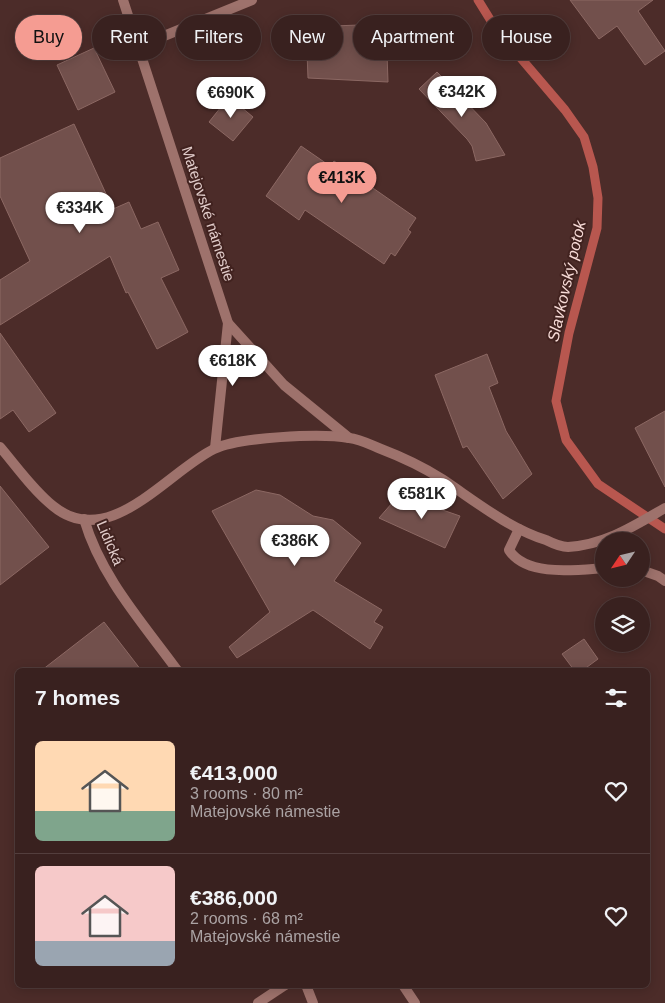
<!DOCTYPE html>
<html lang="en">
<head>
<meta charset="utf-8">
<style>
	:root { --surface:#39211f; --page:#402928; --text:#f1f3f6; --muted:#aba3a4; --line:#533e3d; --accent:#f59c92 }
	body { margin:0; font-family:Helvetica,sans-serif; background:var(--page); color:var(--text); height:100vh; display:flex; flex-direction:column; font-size:19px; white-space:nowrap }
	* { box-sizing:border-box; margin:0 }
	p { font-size:16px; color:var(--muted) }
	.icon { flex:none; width:28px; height:28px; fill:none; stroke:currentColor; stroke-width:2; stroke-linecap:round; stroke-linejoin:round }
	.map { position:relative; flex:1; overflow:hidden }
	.panel { position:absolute; left:15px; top:668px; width:635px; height:320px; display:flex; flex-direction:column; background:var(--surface); border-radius:8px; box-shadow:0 2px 12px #0003,0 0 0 1px var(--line) }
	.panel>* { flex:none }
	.top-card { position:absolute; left:15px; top:15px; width:635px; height:45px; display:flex; gap:10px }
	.needle { width:32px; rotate:235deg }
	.tools { position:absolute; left:595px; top:532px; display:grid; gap:10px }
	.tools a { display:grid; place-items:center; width:55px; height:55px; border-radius:50%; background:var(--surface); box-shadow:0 2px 12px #0003,0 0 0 1px var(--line); font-size:25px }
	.price { position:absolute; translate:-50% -42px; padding:0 11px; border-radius:18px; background:#fff; color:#222; font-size:16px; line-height:32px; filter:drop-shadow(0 1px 2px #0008) }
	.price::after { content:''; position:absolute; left:50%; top:30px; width:15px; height:11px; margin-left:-8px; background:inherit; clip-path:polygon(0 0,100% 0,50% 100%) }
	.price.on { background:var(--accent); color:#111 }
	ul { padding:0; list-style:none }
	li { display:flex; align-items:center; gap:15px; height:125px; padding:0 20px }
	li+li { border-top:1px solid var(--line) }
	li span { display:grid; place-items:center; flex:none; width:140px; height:100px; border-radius:8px; color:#555 }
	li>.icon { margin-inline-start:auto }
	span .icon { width:60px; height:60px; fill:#fffc; stroke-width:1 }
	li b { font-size:21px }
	h2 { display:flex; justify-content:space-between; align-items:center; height:60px; padding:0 20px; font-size:21px }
	.tag { padding:0 18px; border-radius:22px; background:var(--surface); box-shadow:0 2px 12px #0003,0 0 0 1px var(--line); font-size:18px; line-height:45px }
	.tag.on { background:var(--accent); color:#111 }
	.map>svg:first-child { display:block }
</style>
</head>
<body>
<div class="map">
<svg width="665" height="1003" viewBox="0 0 665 1003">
	<rect width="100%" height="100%" fill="#4c2c29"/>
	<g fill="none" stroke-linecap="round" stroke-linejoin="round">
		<path stroke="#b8574f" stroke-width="9" d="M478,0L496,29L565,110L584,137L593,167L598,198L597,228L569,333L556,401L566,440L598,484L665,529"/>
	</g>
	<g fill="#72504c" stroke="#8c6863">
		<path d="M570,0H653L638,11L665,51L645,65L617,26L599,39Z"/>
		<path d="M386,24L388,82L308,78L306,27Z"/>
		<path d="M94,48L115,92L78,110L57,65Z"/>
		<path d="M437,72L486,123L505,155L476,161L472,146L467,139L419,89Z"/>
		<path d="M229,97L253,117L233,141L209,122Z"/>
		<path d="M74,124L113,209L129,202L141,229L158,222L179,270L161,278L188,332L157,349L128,292L126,293L110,256L0,325V280L30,261L0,196V158Z"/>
		<path d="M301,146L330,166L334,161L416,218L408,230L411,232L395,256L391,253L384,264L305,210L299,220L266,196Z"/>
		<path d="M0,333L56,413L29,432L13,410L0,419Z"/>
		<path d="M487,354L498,383L489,387L506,431L532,474L503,499L467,446L463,448L435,375Z"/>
		<path d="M665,411V487L635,428Z"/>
		<path d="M0,486L49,547L0,585Z"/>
		<path d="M256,490L280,495L313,516L333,520L361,543L334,581L382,610L374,622L383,627L370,649L313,610L237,658L229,647L270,612L212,511Z"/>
		<path d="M399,495L460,516L445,548L379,518Z"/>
		<path d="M104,622L141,670H42Z"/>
		<path d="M584,639L598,659L583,670H574L562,654Z"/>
	</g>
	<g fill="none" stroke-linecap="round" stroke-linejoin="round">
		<g stroke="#9e726c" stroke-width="10">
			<path d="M519,529L509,550C526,577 576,570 604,568"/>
			<path d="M641,570L658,576L665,581"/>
			<path d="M306,985L313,1003"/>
		</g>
		<g stroke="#9e726c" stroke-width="10">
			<path d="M123,0L228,323L284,385L349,438"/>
			<path d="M137,47L252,0"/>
			<path d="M0,447C17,467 33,490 53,506C109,552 167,472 214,449C239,437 321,433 349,438C360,439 371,445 381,449C402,457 423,467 442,479C475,501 508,528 546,540C552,543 561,547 568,547C605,545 634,526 665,508"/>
			<path d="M215,448L228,323"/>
			<path d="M84,519C101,577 142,622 177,670"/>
			<path d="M403,985L415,1003"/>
			<path d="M258,1003L285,985"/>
		</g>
	</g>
	<g text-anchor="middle" stroke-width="4" stroke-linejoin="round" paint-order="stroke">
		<g font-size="15" fill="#e1ccca" stroke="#41221f">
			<text transform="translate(208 214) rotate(72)" y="5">Matejovské námestie</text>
			<text transform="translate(110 543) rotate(67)" y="5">Lidická</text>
		</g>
		<g font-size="16" font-style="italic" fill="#f7dbd7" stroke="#41221f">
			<text transform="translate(566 281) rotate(-77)" y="6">Slavkovský potok</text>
		</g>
	</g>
</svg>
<div class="tools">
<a><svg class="needle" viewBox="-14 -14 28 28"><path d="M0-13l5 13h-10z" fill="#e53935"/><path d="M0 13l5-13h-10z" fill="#aba3a4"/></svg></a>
<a><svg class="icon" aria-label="layers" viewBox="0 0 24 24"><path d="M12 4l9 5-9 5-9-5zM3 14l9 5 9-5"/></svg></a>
</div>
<b class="price" style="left:462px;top:118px">€342K</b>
<b class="price" style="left:231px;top:119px">€690K</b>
<b class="price on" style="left:342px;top:204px">€413K</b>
<b class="price" style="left:80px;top:234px">€334K</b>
<b class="price" style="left:233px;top:387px">€618K</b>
<b class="price" style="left:422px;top:520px">€581K</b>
<b class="price" style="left:295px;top:567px">€386K</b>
<div class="top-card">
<a class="tag on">Buy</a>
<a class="tag">Rent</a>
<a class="tag">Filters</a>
<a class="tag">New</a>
<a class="tag">Apartment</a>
<a class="tag">House</a>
</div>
<section class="panel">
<h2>7 homes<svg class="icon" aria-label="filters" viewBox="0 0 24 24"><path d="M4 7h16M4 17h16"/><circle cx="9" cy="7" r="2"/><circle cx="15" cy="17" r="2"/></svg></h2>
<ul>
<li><span style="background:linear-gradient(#ffd9b3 70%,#7fa58c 0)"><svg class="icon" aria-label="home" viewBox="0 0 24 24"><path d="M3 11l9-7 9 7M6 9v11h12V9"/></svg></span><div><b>€413,000</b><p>3 rooms · 80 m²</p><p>Matejovské námestie</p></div><svg class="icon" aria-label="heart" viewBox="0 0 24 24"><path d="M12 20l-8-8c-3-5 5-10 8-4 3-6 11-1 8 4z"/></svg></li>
<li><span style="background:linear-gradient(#f6c9c9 75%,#9aa5b1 0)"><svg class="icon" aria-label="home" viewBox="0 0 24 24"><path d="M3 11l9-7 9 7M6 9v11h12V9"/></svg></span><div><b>€386,000</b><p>2 rooms · 68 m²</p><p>Matejovské námestie</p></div><svg class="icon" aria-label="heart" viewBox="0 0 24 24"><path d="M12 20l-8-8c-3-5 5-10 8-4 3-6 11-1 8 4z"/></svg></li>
</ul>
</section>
</div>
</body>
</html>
